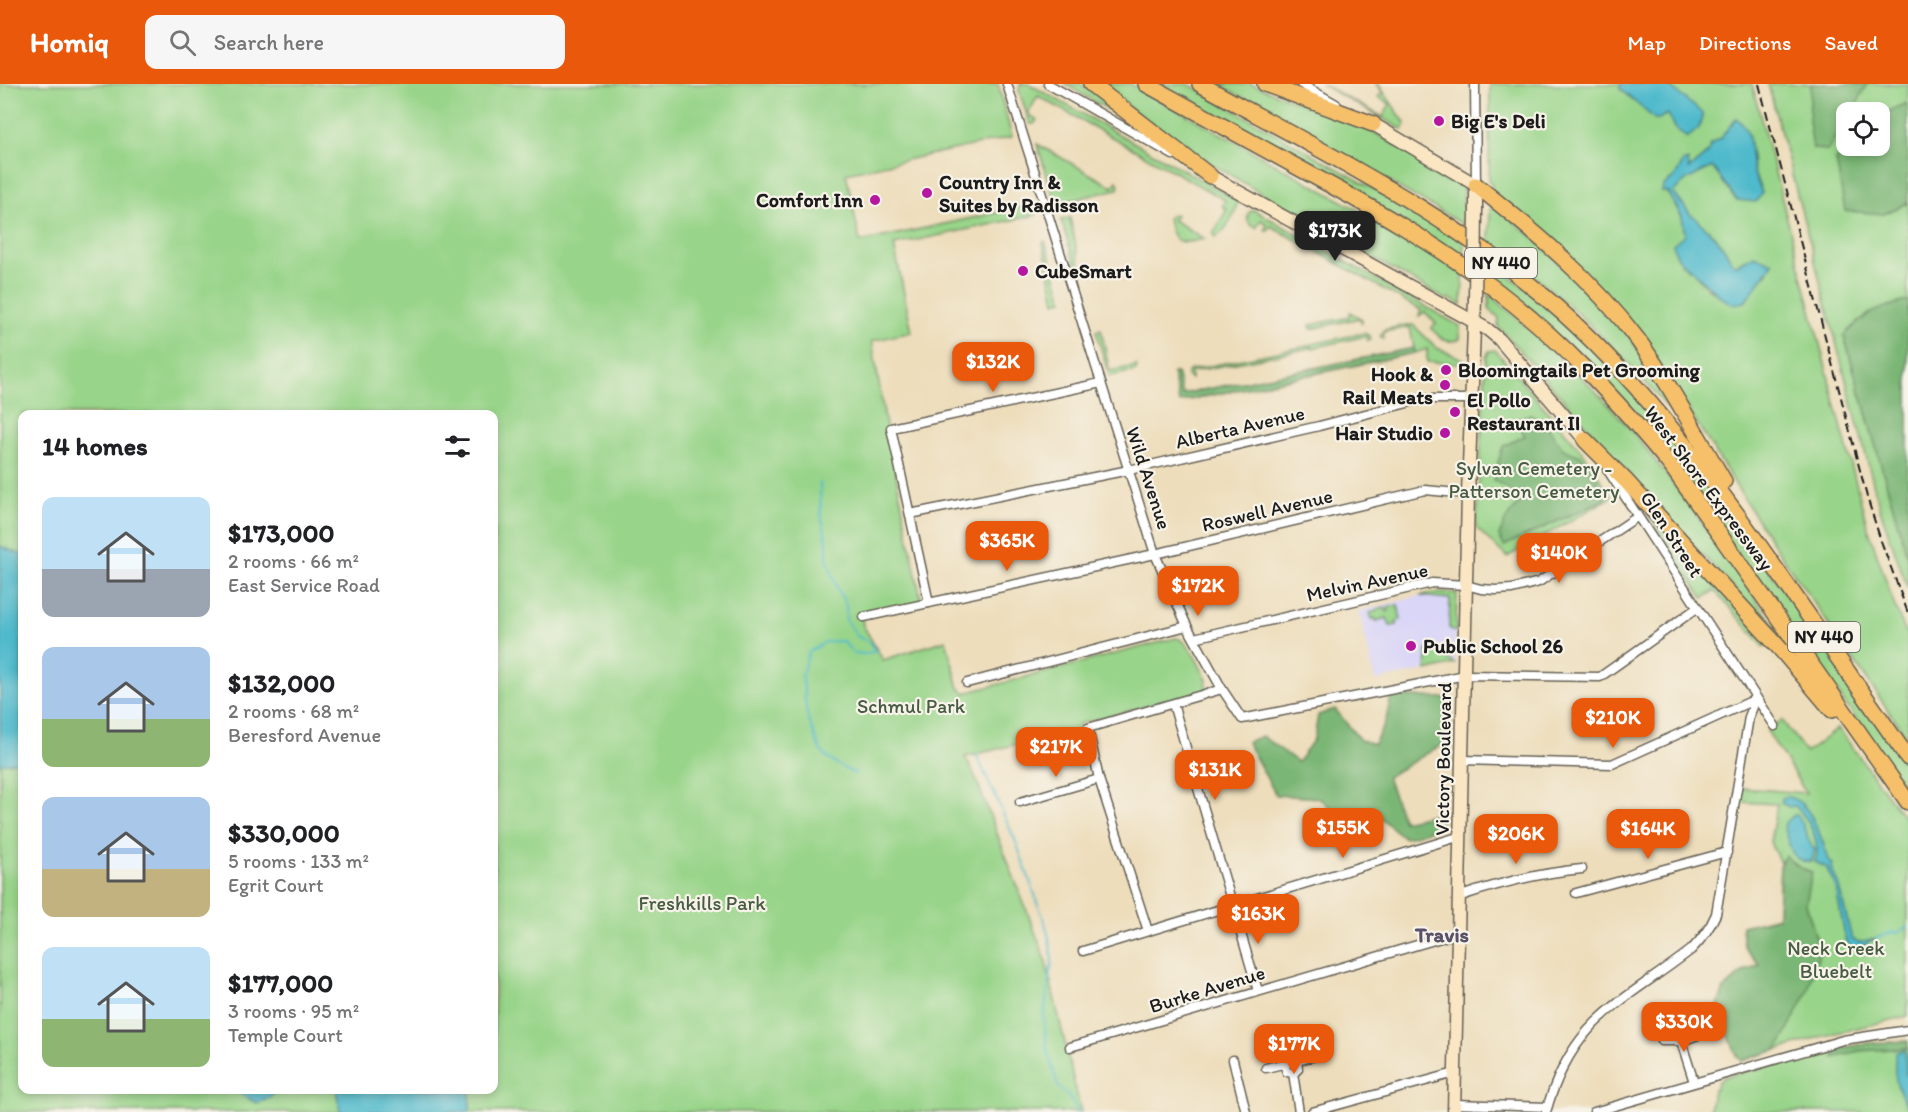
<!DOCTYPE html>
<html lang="en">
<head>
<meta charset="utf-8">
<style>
	:root { --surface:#fff; --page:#f6f6f6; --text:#202124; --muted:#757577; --accent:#ea580c }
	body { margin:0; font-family:Itim,sans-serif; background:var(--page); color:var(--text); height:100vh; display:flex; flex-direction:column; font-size:22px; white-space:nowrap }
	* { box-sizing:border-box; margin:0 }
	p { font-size:20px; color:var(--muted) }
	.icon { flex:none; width:33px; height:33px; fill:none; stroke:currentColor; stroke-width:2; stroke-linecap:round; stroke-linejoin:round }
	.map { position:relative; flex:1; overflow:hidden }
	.details { position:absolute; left:18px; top:326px; width:480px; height:684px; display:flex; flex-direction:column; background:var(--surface); border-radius:12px; box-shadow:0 3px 9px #0003 }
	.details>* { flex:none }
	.buttons { position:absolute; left:1836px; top:18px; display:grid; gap:12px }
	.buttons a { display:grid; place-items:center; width:54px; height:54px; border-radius:12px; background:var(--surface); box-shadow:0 3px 9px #0003; font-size:30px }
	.price { position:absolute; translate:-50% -51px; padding:0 14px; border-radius:12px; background:var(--accent); color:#fff; font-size:20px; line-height:39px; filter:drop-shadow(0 2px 3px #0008) }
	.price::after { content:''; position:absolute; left:50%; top:36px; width:18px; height:14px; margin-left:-9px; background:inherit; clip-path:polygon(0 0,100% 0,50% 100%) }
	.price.current { background:#222; color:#fff }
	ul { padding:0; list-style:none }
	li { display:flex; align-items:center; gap:18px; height:150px; padding:0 24px }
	li span { display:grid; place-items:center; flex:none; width:168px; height:120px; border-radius:12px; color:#555 }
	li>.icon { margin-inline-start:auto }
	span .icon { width:72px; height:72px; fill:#fffc; stroke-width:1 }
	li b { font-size:26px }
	h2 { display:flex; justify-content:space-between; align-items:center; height:72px; padding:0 24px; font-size:26px }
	header { display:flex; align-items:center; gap:36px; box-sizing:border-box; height:84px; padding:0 30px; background:var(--accent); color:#fff }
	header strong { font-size:28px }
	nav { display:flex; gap:33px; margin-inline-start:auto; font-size:21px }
	.search { width:420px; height:54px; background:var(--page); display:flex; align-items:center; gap:15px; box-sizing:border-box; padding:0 21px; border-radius:12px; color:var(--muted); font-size:22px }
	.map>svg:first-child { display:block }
</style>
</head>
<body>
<header>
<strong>Homiq</strong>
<div class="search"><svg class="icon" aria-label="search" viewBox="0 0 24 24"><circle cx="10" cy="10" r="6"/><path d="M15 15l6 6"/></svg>Search here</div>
<nav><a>Map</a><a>Directions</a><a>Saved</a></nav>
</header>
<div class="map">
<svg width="1908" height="1028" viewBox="0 0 1908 1028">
	<rect width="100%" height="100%" fill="#f7f3e8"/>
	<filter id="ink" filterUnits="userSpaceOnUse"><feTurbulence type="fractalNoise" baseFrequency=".0167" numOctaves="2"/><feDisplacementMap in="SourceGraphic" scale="12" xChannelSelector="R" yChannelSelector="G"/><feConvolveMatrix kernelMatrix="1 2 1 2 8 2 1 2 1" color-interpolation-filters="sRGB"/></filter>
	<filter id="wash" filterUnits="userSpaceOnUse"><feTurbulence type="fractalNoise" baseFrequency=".008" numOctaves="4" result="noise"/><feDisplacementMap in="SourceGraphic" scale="24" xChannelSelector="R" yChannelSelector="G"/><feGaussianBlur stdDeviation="1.35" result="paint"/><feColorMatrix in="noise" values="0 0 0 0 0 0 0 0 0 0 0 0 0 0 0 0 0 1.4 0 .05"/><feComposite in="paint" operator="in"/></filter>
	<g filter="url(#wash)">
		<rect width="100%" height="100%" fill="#edddbb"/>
		<path fill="#dad6f7" d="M1431,509H1457L1455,580L1375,597L1359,527Z"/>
		<g fill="#98d489" stroke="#5a7852" stroke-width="1.5" fill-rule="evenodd">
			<path d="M0,0H998L1012,53L846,89L860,158L1033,121L1036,131L894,161L912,248L872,257L886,342L921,515L915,520L862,532L863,541L883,576L946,556L959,604L965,609L1176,554C1189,555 1201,585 1207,596L1206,601L1208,606L1078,640L1079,645L965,673L974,690L1045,874L1081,1028H0ZM22,330H494V1005H22Z"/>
			<path d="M1020,0H1029L1237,116C1237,128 1226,149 1215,153L1213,150L1227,125L1222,122L1225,116L1038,12L1028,30L1037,36L1034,40H1030L1019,7Z"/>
			<path d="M1065,0H1081L1120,29L1119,32Z"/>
			<path d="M1098,0H1131L1369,132L1438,174L1463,191L1462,220L1460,221L1449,214L1447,216L1302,134L1182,62Z"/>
			<path d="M1159,0H1188L1439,142L1464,158L1463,176Z"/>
			<path d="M1219,0H1251L1370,46L1461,99L1463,105L1464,141Z"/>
			<path d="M1321,0L1383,33L1390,20L1378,13L1383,9L1376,0H1378L1406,40L1403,46Z"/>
			<path d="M1490,0H1621L1620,5L1631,15L1668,30L1676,45L1666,0H1684L1685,2L1695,0H1752L1867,441L1895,523L1908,554V655L1765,448L1668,293L1491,108L1492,101L1489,98ZM1736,35L1752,71L1753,86L1762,109L1736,116L1712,82L1687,95L1672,108L1690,131L1698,136L1718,156L1735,182L1743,176L1769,187L1758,199L1732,220L1706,203L1694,188L1681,180L1685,150L1682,133L1663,102L1675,93L1683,78L1688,86L1708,69L1711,60L1720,55Z"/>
			<path d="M1768,0H1908V19L1895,24L1880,34V28H1846V62H1849L1836,76L1884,130L1908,119V244L1844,252L1908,475V505L1880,425Z"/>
			<path d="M1037,60L1113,103L1117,97L1119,101L1118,105L1056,120Z"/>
			<path d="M1493,121L1536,156L1627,249L1681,332L1678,335L1676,334C1622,268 1560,208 1489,159L1490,126Z"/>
			<path d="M1254,126L1460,242V255C1446,261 1440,254 1431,244L1436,240L1425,228L1419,232L1421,226L1271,142L1267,147L1265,146L1267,140L1261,136L1256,144C1249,141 1245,136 1249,128Z"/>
			<path d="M1174,130L1176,131L1173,136L1205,155C1181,160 1172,162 1168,134Z"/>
			<path d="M1070,134L1086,211H1085L1061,136Z"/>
			<path d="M1045,157L1063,216L1055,218L1043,159Z"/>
			<path d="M1489,177L1525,204L1589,260L1657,332L1820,556L1908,681V707L1645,341L1489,195Z"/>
			<path d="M1489,210C1538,253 1588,295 1630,345C1689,416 1740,494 1794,569L1661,426L1498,242L1499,234L1489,225Z"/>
			<path d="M1350,228L1362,235V240L1360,234L1311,245L1310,241L1349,233Z"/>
			<path d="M1406,241H1413L1437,264L1463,275V279L1427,278V265L1415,269L1410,243L1383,248L1384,255L1380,252L1384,246Z"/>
			<path d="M1101,245L1109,284L1107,285L1096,247Z"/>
			<path d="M1364,249L1370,252L1371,256L1368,257L1366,252L1312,264L1311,260Z"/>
			<path d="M1310,261L1311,264L1191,288V295L1187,292L1188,288L1191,286Z"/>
			<path d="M1495,266L1584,370L1612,413L1507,473L1476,444L1486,274L1489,267Z"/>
			<path d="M1137,282L1136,287L1110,292L1108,287Z"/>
			<path d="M1642,423L1761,550L1766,561L1764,563L1715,507L1703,514Z"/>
			<path d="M1431,509H1457L1456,548L1449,544L1450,515L1420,512Z"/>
			<path d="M1398,521L1401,536L1397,537V541L1390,542L1387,534L1376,537L1375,534L1372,535L1370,529L1377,527V525L1385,523L1387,528L1389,527L1388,523Z"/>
			<path d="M1433,563L1440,565L1448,575L1455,580L1426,587L1427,566L1432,567Z"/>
			<path d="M1782,636L1806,669L1838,644L1908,739V932L1820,953L1742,977L1738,973L1717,924L1724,905L1743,888L1760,880L1744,863L1742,842L1778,833L1780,779L1770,758L1777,720L1739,718L1742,704L1806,709L1767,647Z"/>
			<path d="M1908,961V1028H1710L1713,1005L1716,1004L1717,999L1724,993L1837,965L1828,971L1852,964Z"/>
		</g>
		<g fill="#7ab675" stroke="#4b6948" stroke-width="1.5">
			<path d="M1811,0H1867L1853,28H1846L1845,45L1837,50L1828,66L1813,65L1809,37Z"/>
			<path d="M1908,19V119L1884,130L1845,127L1836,76L1849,62H1880V34L1895,24Z"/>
			<path d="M1907,217L1908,219V475L1844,252C1867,228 1874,225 1907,217Z"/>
			<path d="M1414,264L1415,269L1179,318L1173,289H1177L1182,310Z"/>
			<path d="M1531,330L1546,340L1563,365L1581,372L1598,398L1605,415L1504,462L1499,452L1505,437L1521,416L1509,405L1493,396L1503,362L1525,352L1514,336Z"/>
			<path d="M1391,612L1447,614L1451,633L1450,656L1387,693L1403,737L1434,730L1444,734L1434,745L1405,754L1394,746L1378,731L1357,737L1335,728L1319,714L1276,711L1247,658L1262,652L1298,678L1314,655L1318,631L1335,625L1360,656L1374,660L1386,636Z"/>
			<path d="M1786,771C1793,781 1800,784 1812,788L1806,820L1820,867L1807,909L1778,965L1742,977L1738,973L1717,924L1724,905L1743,888L1760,881L1744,863L1742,842L1778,834L1780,779Z"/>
			<path d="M1908,957V964L1859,967L1834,974L1837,965L1867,959Z"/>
		</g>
		<g fill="#4fbacc" stroke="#366b74" stroke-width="1.5">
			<path d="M1621,0H1666L1703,29L1699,44L1687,54L1676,45L1668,30L1656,36L1620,5Z"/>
			<path d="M1736,34C1754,48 1749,66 1753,86C1755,94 1759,102 1762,109L1756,118L1737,116L1712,83L1687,96L1673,108L1690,130L1698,136L1718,156L1735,182L1754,171L1773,179L1745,218L1732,220C1716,211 1708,202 1695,189C1683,177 1678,181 1673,160L1685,150L1682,133L1668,108H1662L1663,102L1675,93L1683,78L1688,76L1689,85L1708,69L1711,60L1720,55Z"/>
			<path d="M0,462L22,471V677L0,680Z"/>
			<path d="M1783,713C1811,711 1821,756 1830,778L1833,780L1831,784L1838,799L1852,855L1859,858L1876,854L1860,864L1853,865L1846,858L1836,804L1828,787L1826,783L1815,778C1822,759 1809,735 1795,722L1789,723L1781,719Z"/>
			<path d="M1794,731H1797C1806,740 1806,756 1815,766L1812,777C1798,779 1793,773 1789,760C1785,746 1778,742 1794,731Z"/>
			<path d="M1905,966L1906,990L1908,994V1024C1897,1004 1892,992 1896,968Z"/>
			<path d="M232,1005H278L268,1015L256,1019Z"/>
			<path d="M336,1005H470V1028H340Z"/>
		</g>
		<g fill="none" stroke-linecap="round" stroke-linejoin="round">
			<g stroke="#4fbacc" stroke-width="2">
				<path d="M820,399L821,430L827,458V474L837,504L846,520V536L857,552L871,559L875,567L865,570L853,569L843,557L825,558L809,568L802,590L807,631L814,651L821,667L829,675L843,684L856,690"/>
				<path d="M976,670L1016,758L1046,842L1051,864L1052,878L1044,932L1047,966L1058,1002L1069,1013L1079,1028"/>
				<path d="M1876,854L1893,848L1898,849L1908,843"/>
			</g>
		</g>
	</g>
	<g filter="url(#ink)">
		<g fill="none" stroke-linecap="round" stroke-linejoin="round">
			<g stroke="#656054" stroke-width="11">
				<g id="minor">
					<path d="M1007,0L1155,470L1187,542L1222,605L1242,635L1465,591L1600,593L1697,524"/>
					<path d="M1048,0L1173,71"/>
					<path d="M1301,0L1336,20"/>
					<path d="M1475,0L1476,101"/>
					<path d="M1607,385L1775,642"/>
					<path d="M910,430L1129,386L1319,342L1423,315H1471"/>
					<path d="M929,519L891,344L1101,299"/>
					<path d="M864,533L1155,470L1425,406L1468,410"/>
					<path d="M1194,554L1432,499L1466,501L1481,505L1496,506L1512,505L1539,498L1637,433"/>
					<path d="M967,599L1187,542"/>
					<path d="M1173,620L1258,907"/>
					<path d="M1462,676L1612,680L1756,615"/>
					<path d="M1020,718L1099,695"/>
					<path d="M1576,809L1727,768"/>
					<path d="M1458,813C1499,799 1539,789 1582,785"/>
					<path d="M1148,847L1099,695L1088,644L1222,605"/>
					<path d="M1083,867L1461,752"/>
					<path d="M1662,957H1681L1701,950"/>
					<path d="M1681,957L1694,998"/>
					<path d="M1070,963L1458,849"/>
					<path d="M1233,976L1246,1028"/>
					<path d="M1284,980L1287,988L1294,989L1298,985L1297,976"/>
					<path d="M1266,984L1316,972"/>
					<path d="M1293,989L1299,1028"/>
					<path d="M1454,1020L1547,1023"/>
					<path d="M1312,1028L1455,989"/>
					<path d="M1546,1028C1572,935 1621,920 1691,866C1702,855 1710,844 1716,830L1749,633L1756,615"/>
					<path d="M1594,1028L1843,956L1908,946"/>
				</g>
			</g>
			<g stroke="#656054" stroke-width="15">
				<g id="secondary">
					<path d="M1373,40L1476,101V124"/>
					<path d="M1210,92L1487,245L1499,255L1585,356"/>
					<path d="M1454,1028L1468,410L1475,216"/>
				</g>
			</g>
			<g stroke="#656054" stroke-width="18">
				<g id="motorway">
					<path d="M1091,0L1210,92"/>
					<path d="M1146,0C1201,30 1256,60 1310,90C1373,124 1435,159 1492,203C1560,254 1618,317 1672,383L1908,718"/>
					<path d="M1200,0C1325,69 1457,133 1563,229C1650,308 1718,402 1785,498C1826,556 1867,615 1908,674"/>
					<path d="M1265,0L1373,40"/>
					<path d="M1476,101C1535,148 1592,195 1638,256C1670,300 1696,350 1724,397"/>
					<path d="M1585,356L1626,397L1783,568L1832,626"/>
				</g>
			</g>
			<use href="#minor" stroke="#fff" stroke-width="8"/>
			<use href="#secondary" stroke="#fbe6c4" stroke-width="12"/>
			<use href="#motorway" stroke="#f6c06b" stroke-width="15"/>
			<path stroke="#1c1c1c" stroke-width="2" stroke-dasharray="9 4.5" stroke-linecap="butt" d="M1759,0L1867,413L1881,457L1908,529"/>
			<g stroke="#656054" stroke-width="15" stroke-linecap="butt">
				<path id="secondary-bridge" d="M1475,216L1476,124"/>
			</g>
			<use href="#secondary-bridge" stroke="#fbe6c4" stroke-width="12"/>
		</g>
	</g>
	<g fill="#b5179e" stroke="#f7f3e8" stroke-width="2">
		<circle cx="1439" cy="37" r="6"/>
		<circle cx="927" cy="109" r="6"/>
		<circle cx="875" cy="116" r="6"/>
		<circle cx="1023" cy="187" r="6"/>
		<circle cx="1446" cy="286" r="6"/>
		<circle cx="1445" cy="301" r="6"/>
		<circle cx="1455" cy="328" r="6"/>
		<circle cx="1445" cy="349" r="6"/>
		<circle cx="1411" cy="562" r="6"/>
	</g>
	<g text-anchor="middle" stroke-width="4.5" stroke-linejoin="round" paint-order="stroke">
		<g fill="#f7f3e8" stroke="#5e5c59" stroke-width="1.5">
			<rect x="1465" y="164" width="72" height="30" rx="4.5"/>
			<rect x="1788" y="538" width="72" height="30" rx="4.5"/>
		</g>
		<g font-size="18" font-weight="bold" fill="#1c1c1c">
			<text x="1501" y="185">NY 440</text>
			<text x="1824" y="559">NY 440</text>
		</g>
		<g font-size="20" font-weight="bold" fill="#1c1c1c" stroke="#f7f3e8" text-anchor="start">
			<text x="1451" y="44">Big E's Deli</text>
			<text x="939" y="105">Country Inn &amp;<tspan x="939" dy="23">Suites by Radisson</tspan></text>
			<text x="863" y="123" text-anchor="end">Comfort Inn</text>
			<text x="1035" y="194">CubeSmart</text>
			<text x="1458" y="293">Bloomingtails Pet Grooming</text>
			<text x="1433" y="297" text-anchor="end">Hook &amp;<tspan x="1433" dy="23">Rail Meats</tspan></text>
			<text x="1467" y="323">El Pollo<tspan x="1467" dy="23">Restaurant II</tspan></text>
			<text x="1433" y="356" text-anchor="end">Hair Studio</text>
			<text x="1423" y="569">Public School 26</text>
		</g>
		<g font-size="20" fill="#1c1c1c" stroke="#f7f3e8">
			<text transform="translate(1240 343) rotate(-13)" y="7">Alberta Avenue</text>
			<text transform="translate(1149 394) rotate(72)" y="7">Wild Avenue</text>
			<text transform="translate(1709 404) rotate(53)" y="7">West Shore Expressway</text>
			<text transform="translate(1267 426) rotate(-13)" y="7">Roswell Avenue</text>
			<text transform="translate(1672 450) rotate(57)" y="7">Glen Street</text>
			<text transform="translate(1367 498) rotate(-12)" y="7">Melvin Avenue</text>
			<text transform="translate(1443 675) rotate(-89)" y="7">Victory Boulevard</text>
			<text transform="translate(1207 905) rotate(-17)" y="7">Burke Avenue</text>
		</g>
		<g font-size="20" fill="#475c42" stroke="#f7f3e8">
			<text x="1534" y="391">Sylvan Cemetery -<tspan x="1534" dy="23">Patterson Cemetery</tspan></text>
			<text x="911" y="629">Schmul Park</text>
			<text x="702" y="826">Freshkills Park</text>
			<text x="1836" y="871">Neck Creek<tspan x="1836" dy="23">Bluebelt</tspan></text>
		</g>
		<g font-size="21" font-weight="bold" fill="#595269" stroke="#f7f3e8">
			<text x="1442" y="858">Travis</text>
		</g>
	</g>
</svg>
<div class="buttons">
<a><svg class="icon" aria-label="locate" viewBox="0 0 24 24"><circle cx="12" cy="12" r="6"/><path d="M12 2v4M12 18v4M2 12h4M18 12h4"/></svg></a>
</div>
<b class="price current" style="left:1335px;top:178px">$173K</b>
<b class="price" style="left:993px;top:309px">$132K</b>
<b class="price" style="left:1007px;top:488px">$365K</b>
<b class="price" style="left:1559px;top:500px">$140K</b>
<b class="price" style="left:1198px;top:533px">$172K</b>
<b class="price" style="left:1613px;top:665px">$210K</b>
<b class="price" style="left:1056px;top:694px">$217K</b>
<b class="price" style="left:1215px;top:717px">$131K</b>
<b class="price" style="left:1343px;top:775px">$155K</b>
<b class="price" style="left:1648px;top:776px">$164K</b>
<b class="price" style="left:1516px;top:781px">$206K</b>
<b class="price" style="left:1258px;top:861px">$163K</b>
<b class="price" style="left:1684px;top:969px">$330K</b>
<b class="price" style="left:1294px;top:991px">$177K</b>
<section class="details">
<h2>14 homes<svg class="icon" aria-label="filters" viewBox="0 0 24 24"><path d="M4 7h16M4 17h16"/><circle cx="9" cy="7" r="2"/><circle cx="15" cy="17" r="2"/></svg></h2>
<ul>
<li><span style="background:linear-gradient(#bfe0f5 60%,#9aa5b1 0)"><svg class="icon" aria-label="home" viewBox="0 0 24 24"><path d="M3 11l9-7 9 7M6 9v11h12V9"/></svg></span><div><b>$173,000</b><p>2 rooms · 66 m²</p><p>East Service Road</p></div></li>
<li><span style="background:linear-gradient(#a9c7e8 60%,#8fb573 0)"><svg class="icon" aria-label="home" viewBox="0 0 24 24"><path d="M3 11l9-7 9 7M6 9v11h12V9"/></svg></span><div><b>$132,000</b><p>2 rooms · 68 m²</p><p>Beresford Avenue</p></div></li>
<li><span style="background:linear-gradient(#a9c7e8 60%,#c2b280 0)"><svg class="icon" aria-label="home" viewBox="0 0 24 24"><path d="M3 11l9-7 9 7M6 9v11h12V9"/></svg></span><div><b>$330,000</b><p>5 rooms · 133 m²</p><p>Egrit Court</p></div></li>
<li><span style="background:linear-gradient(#bfe0f5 60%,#8fb573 0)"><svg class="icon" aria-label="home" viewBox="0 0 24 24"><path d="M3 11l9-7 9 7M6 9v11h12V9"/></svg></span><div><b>$177,000</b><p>3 rooms · 95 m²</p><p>Temple Court</p></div></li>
</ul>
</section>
</div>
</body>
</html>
